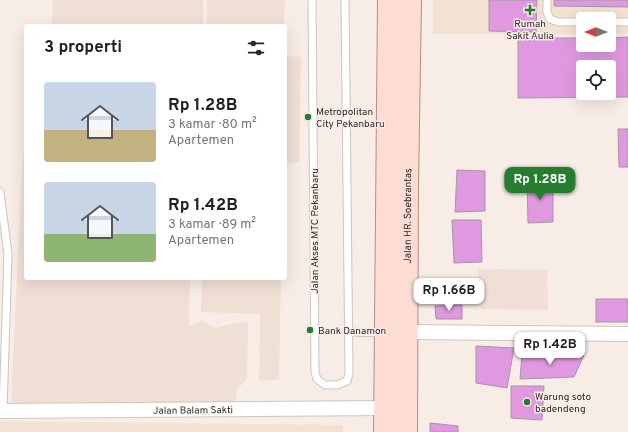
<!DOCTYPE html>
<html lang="id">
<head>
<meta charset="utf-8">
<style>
	:root { --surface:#fff; --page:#f2f2f2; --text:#222; --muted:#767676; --accent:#257e2e }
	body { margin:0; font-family:Overpass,sans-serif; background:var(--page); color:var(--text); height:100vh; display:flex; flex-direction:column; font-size:15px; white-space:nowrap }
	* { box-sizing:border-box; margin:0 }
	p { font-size:13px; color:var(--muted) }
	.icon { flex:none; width:22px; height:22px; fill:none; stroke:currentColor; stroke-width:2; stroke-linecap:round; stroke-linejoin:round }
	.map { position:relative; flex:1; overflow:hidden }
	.drawer { position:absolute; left:24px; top:24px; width:263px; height:256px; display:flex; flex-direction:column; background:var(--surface); border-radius:4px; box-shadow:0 4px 16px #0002 }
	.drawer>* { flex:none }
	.needle { width:26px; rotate:270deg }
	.tools { position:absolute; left:576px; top:12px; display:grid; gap:8px }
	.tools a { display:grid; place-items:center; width:40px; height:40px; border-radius:4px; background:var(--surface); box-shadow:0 4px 16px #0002; font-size:20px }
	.price { position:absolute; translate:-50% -34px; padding:0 9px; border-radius:8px; background:#fff; color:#222; font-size:13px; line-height:26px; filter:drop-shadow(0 1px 2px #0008) }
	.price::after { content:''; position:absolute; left:50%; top:24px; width:12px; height:9px; margin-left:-6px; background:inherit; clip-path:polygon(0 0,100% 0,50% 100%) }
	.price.selected { background:var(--accent); color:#fff }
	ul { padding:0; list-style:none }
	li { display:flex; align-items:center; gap:12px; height:100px; padding:0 20px }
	li span { display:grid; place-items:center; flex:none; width:112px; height:80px; border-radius:4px; color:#555 }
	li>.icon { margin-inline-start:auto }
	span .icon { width:48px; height:48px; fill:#fffc; stroke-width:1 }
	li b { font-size:17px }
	h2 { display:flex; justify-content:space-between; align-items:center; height:48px; padding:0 20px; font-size:17px }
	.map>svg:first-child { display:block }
</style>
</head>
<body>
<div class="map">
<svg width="628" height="432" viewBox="0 0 628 432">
	<rect width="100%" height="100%" fill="#f7ece6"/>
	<g fill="#f0dfd5">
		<path d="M53,0H203V26H52Z"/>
		<path d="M207,0H285L284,26H207Z"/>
		<path d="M285,56L301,57L299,163H285Z"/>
		<path d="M23,152H26V278H190L189,326L201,321L216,328L235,323L248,322L247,378L237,390L236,403L15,405L11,402Z"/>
		<path d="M478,269L547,270L548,310L481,309Z"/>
		<path d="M202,278H281L279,380H259L260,314L201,312Z"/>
	</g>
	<g fill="#f4e1d1">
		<path d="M433,0H628V34H609V19H583V34H433Z"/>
		<path d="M0,421L343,425V432H0Z"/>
	</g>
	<g fill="#e099e0" stroke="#a099a0" fill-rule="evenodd">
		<path d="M489,0H537L536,32L489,31Z"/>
		<path d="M554,0H628V7L554,6Z"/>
		<path d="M628,37V97L518,98V38H583V45H609V38ZM583,67H609V93H583Z"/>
		<path d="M618,129H628V167H619Z"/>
		<path d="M457,170L485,171V211L455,212Z"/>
		<path d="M553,180V222L528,223L527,181Z"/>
		<path d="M452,220H481L482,262L454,263Z"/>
		<rect x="596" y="299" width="32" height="23"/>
		<path d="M462,305V319H436L435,306Z"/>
		<path d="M476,346L514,348L507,388L476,383Z"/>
		<path d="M522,355H584L574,377L520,379Z"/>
		<path d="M511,386H544L542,420L511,418Z"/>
		<path d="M430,423L458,426V432H430Z"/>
	</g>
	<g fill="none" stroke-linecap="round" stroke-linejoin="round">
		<g stroke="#cec5bf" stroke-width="9">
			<g id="service">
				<path d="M312,0L315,372L317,379L325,385H337L347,381L349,373L345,0"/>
				<path d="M547,0V12L550,19L558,22H583"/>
				<path d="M609,22H628"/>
				<path d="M0,192L8,254L3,411"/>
				<path d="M349,332L384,333"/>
			</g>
		</g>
		<g stroke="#cec5bf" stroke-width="16">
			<g id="minor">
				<path d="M406,332L628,334"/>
				<path id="s1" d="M0,411L386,408"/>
			</g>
		</g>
		<g stroke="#b48e84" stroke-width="24">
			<g id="primary">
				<path d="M385,432L389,0"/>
				<path id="s2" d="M406,432L407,185L410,0"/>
			</g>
		</g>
		<use href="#service" stroke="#fff" stroke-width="7"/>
		<use href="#minor" stroke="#fff" stroke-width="14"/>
		<use href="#primary" stroke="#fddcd3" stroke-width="22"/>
	</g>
	<g fill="#257e2e" stroke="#f7ece6" stroke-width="1.5">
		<path d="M528 4h4v4h4v4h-4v4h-4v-4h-4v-4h4z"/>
		<circle cx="308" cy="117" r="4"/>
		<circle cx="310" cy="330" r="4"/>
		<circle cx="527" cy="402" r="4"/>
	</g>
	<g text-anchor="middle" stroke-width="3" stroke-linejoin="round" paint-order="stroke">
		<g font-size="10" fill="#2f2b29" stroke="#f7ece6" text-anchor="start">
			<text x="530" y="27" text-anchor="middle">Rumah<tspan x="530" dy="12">Sakit Aulia</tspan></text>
			<text x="316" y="115">Metropolitan<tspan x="316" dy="12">City Pekanbaru</tspan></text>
			<text x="318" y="334">Bank Danamon</text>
			<text x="535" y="400">Warung soto<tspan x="535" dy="12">badendeng</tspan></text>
		</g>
		<g font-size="10" fill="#2f2b29" stroke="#f7ece6">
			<text dy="4" stroke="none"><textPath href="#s2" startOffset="216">Jalan HR. Soebrantas</textPath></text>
			<text transform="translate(314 231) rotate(-90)" y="4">Jalan Akses MTC Pekanbaru</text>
			<text dy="4" stroke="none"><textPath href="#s1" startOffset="193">Jalan Balam Sakti</textPath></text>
		</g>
	</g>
</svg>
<div class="tools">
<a><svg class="needle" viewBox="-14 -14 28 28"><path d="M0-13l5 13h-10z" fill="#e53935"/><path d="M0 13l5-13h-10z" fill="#767676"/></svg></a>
<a><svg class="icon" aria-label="locate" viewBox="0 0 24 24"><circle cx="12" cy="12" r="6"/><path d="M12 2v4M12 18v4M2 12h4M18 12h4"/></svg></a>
</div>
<b class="price selected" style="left:540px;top:201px">Rp 1.28B</b>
<b class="price" style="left:449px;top:312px">Rp 1.66B</b>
<b class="price" style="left:550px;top:366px">Rp 1.42B</b>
<section class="drawer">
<h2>3 properti<svg class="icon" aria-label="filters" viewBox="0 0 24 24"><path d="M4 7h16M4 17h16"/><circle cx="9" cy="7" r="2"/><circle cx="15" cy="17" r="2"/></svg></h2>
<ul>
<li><span style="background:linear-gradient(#c9d6e8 60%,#c2b280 0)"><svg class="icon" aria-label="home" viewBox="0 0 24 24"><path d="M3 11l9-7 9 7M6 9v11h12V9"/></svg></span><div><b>Rp 1.28B</b><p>3 kamar · 80 m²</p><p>Apartemen</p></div></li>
<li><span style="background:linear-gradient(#c9d6e8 65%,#8fb573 0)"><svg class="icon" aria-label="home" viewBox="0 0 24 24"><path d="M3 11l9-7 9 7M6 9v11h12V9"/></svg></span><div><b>Rp 1.42B</b><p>3 kamar · 89 m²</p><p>Apartemen</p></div></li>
</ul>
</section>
</div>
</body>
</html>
